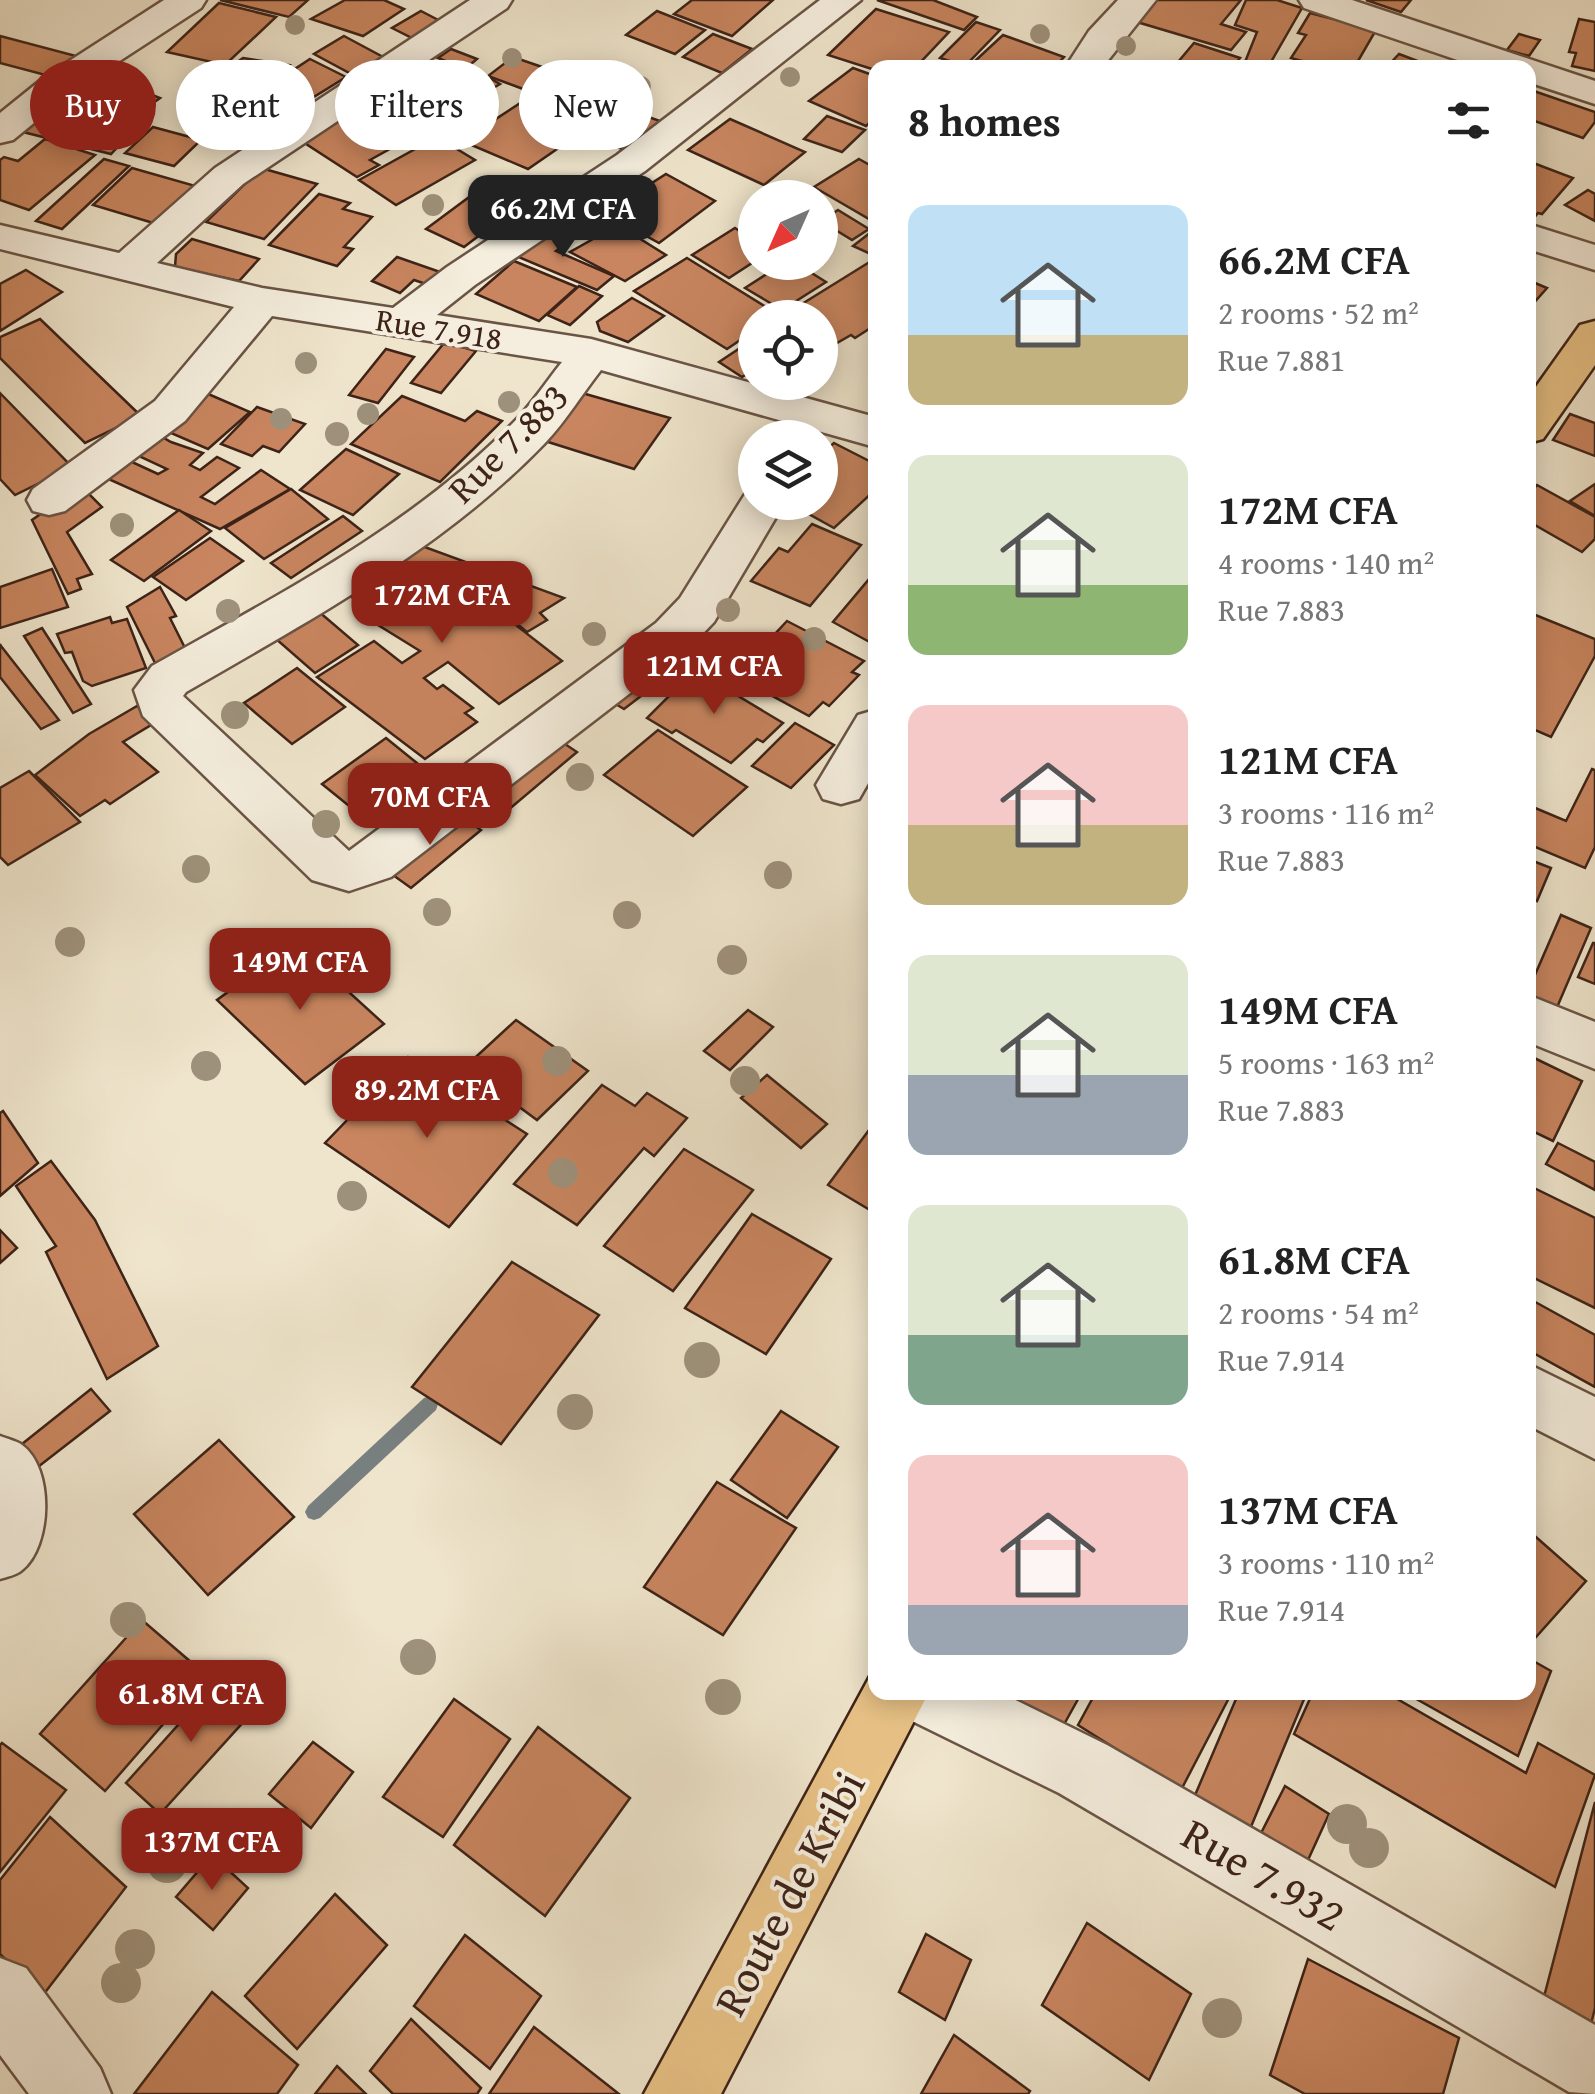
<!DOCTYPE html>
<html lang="en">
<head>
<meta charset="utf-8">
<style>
	:root { --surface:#fff; --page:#f6f6f6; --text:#222; --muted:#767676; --accent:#8f2418 }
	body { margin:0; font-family:"Gentium Book Plus",serif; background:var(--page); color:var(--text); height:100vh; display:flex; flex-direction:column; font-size:38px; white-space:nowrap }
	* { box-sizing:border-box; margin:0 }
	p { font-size:32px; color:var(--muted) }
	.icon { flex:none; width:55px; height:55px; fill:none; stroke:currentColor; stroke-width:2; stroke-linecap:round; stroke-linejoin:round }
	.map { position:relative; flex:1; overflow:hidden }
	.details { position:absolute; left:868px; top:60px; width:668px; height:1640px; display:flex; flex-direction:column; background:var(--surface); border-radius:20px; box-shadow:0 5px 25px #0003 }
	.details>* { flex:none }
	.top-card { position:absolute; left:30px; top:60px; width:688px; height:90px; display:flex; gap:20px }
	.needle { width:65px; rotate:225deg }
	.tools { position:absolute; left:738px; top:180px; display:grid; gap:20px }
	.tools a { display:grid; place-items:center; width:100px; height:100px; border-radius:50%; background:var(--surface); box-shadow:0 5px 25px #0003; font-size:50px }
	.price { position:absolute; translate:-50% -85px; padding:0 22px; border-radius:20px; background:var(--accent); color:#fff; font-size:32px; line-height:65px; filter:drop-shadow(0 2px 5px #0008) }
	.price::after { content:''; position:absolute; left:50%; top:60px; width:30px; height:22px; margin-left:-15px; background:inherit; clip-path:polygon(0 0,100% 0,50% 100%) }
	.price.on { background:#222; color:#fff }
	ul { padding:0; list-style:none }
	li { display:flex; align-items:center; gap:30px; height:250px; padding:0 40px }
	li span { display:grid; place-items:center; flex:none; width:280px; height:200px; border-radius:20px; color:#555 }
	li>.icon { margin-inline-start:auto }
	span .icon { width:120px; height:120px; fill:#fffc; stroke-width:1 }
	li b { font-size:42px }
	h2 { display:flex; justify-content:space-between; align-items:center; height:120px; padding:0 40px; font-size:42px }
	.pill { padding:0 35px; border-radius:45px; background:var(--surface); box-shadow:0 5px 25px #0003; font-size:35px; line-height:90px }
	.pill.on { background:var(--accent); color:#fff }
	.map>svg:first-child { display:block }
</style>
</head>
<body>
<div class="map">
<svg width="1595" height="2094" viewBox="0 0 1595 2094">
	<rect width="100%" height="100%" fill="#efe5cc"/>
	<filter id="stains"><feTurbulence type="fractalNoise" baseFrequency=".002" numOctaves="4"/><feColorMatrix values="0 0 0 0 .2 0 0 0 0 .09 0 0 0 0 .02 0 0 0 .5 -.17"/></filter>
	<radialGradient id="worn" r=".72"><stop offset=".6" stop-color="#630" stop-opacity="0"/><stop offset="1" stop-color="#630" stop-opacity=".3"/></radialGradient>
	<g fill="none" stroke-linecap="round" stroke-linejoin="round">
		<path fill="#787f7f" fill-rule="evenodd" d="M430,1396L436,1398L438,1404L436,1410L320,1518L314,1520L308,1518L305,1512L308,1506L424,1398Z"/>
	</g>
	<g fill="#c8855f" stroke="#3d2318" stroke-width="2.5">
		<path d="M220,0H308L289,17Z"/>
		<path d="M345,0H384L404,9L363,36L311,19Z"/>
		<path d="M692,0H773L732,36L674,14Z"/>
		<path d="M877,0H933L977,17L964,30Z"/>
		<path d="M1156,0H1241L1221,24L1246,32L1231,50L1137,22Z"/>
		<path d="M1246,0H1277L1302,8L1271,62L1290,68L1243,67L1257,32L1235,25Z"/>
		<path d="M1366,0H1411L1401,12Z"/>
		<path d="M219,3L276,17L225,65L167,52Z"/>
		<path d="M876,9L949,32L915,68L875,70L828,55Z"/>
		<path d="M421,11L446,24L418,41L392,28Z"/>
		<path d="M657,11L705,30L675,54L626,35Z"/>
		<path d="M1310,13L1376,30L1354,68H1327L1291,58L1306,35L1298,33Z"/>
		<path d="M1579,19L1595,22V71L1572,66L1576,53L1569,52Z"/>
		<path d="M976,22L1000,30L965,66L940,58Z"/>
		<path d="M713,34L752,49L722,73L683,57Z"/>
		<path d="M1519,34L1540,40L1529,56L1507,50Z"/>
		<path d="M1003,35L1064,57L1054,68H994L975,61Z"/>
		<path d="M0,36L76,56L49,76L0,63Z"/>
		<path d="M344,36L385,58L355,76L314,54Z"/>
		<path d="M1194,43L1240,58L1232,68H1173Z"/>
		<path d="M451,49L477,59L465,69L438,58Z"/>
		<path d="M1399,54L1436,68H1386Z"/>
		<path d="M513,57L577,79L550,99L488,76Z"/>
		<path d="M243,58L289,65L241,101L226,95L210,106L187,97Z"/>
		<path d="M310,59L346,77L288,113L243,103Z"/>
		<path d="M99,66L141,79L95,119L51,106Z"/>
		<path d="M472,68L500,84L476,98L448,81Z"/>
		<path d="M853,68L875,76V118L866,126L809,101Z"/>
		<path d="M426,70L447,82L441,85L466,100L425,122L380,94Z"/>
		<path d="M1528,89L1595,112V122L1583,138L1532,120L1528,126Z"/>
		<path d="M140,90L160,98L125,123L105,115Z"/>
		<path d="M571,90L660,121L632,148L622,149L593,138L607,125L553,106Z"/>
		<path d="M528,98L589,127L528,169L462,141Z"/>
		<path d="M215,103L269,114L246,141L192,129Z"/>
		<path d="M367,104L417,134L370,160L379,165L357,177L300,140Z"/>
		<path d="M40,106L134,129L111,154L15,130Z"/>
		<path d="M827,116L865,130L842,152L804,139Z"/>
		<path d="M730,119L805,152L764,185L688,150Z"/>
		<path d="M153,127L201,140L174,166L125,153Z"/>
		<path d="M437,137L475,160L396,205L359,180Z"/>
		<path d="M45,139L95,155L29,210L0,200V160L4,157L18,161Z"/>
		<path d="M104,159L129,166L62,229L36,221Z"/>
		<path d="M859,159L875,168V216L869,219L814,187Z"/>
		<path d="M1528,161L1573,178L1542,214L1538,213L1528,225Z"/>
		<path d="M132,168L199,187L160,225L93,205Z"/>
		<path d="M261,168L317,184L264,239L206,222Z"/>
		<path d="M666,174L715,201L659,243L605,213Z"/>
		<path d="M484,186L522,203L464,247L426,229Z"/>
		<path d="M1588,190L1595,194V221L1565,205Z"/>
		<path d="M319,194L350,203L343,209L372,217L344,247L353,249L337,266L269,245Z"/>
		<path d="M838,210L869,229L852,240L821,221Z"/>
		<path d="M610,220L666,255L625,281L570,252L593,239L585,234Z"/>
		<path d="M555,227L575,237L556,251L614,276L597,290L516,256Z"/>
		<path d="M735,228L755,241V261L729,278L692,255Z"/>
		<path d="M875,229V256L853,246Z"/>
		<path d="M192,239L256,258L259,259L239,281L175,267L176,254Z"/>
		<path d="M397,257L443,273L429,285L414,280L400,293L372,281Z"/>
		<path d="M687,258L779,315L755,318V330L727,349L634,291Z"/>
		<path d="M514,261L577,287L539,321L476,294Z"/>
		<path d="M785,262H794L826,282L782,310L745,288Z"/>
		<path d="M868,263L875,268V325L855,338L851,335L837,343L820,332V318H798L789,312Z"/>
		<path d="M26,270L62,292L0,331V284Z"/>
		<path d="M1528,280L1547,288L1531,306L1528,305Z"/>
		<path d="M579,286L602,296L570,325L547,315Z"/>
		<path d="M632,298L664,316L628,342L600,331L597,322Z"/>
		<path d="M40,319L141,416L85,443L0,358V337Z"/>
		<path d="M755,338V369L742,377L719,362Z"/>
		<path d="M445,342L476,351L441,393L411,383Z"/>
		<path d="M386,349L414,357L378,403L349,395Z"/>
		<path d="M199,390L250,412L208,449L157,427Z"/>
		<path d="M0,393L72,467L15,495L0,479Z"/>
		<path d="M582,393L670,418L634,469L545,441Z"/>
		<path d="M402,396L465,421L477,411L502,421L440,482L351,444Z"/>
		<path d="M257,407L305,424L279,452L263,446L252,456L221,444Z"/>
		<path d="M1570,414L1595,423V456L1553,440Z"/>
		<path d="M152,431L171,442L203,453L190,465L200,470L217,457L239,468L201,497L215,504L261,470L290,489L220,529L95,473L119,456L158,474L167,469L128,451Z"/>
		<path d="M834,443L875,464V490L834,528L787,502H820V455Z"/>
		<path d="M346,449L399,474L353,515L300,490Z"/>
		<path d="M1595,484V516L1570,501Z"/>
		<path d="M1537,485L1595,517V539L1582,552L1528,521V494Z"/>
		<path d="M81,486L102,507L67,532L92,574L77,579L81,589L68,594L32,520Z"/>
		<path d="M291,489L328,519L264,559L225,528Z"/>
		<path d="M179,510L211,531L144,581L111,560Z"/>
		<path d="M343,516L362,531L291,578L271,563Z"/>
		<path d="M812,524L861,545L810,606L751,581L779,548L788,552Z"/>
		<path d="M210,538L243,561L186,600L153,577Z"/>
		<path d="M411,542L564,598L540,613L547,620L527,632L492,603L500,598L492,593L475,605L481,611L490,605L562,661L499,704L448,662L424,678L437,689L443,685L473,708L465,713L477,722L425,759L317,677L374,641L402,663L420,651L378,625L384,621L352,597L407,559L396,553Z"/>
		<path d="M52,569L68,607L0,628V587Z"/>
		<path d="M875,572V645L833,622Z"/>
		<path d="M160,587L176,616L170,618L189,656L157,667L127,607Z"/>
		<path d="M311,605L358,645L315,673L268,632Z"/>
		<path d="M1528,612L1595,639V656L1551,737L1528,727Z"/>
		<path d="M110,617L112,623L127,619L146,668L92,686L83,681L72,652L65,653L57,634Z"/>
		<path d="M787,621L864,661L852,672L859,675L829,706L823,702L809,716L736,676Z"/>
		<path d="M42,628L91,704L73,713L24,636Z"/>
		<path d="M676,639L699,652L624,709L599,694Z"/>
		<path d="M0,644L1,646L59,720L41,729L0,677Z"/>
		<path d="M297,668L345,707L292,744L244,703Z"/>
		<path d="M695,670L783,723L763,742L757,739L731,763L676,730L672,733L647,718Z"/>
		<path d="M137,706L156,722L123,742L158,772L110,804L105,800L80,816L35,775L89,734Z"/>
		<path d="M795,723L834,745L791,788L752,766Z"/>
		<path d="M658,730L747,787L693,836L604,775Z"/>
		<path d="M553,736L577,752L495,821L471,804Z"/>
		<path d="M386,738L428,772L364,818L322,784Z"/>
		<path d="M1592,769L1595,770V847L1585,868L1528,844V805L1566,821Z"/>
		<path d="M29,771L80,822L8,865L0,857V788Z"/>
		<path d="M449,808L481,830L411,888L379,865Z"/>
		<path d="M1528,859L1551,868L1537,901L1528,897Z"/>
		<path d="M1561,915L1591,928L1552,1019L1528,1008V991Z"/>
		<path d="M295,943L384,1024L305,1084L217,1000Z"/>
		<path d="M1593,943H1595V984L1578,977Z"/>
		<path d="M748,1010L773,1027L730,1070L704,1051Z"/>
		<path d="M516,1020L588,1071L537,1120L465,1067Z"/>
		<path d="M1528,1055L1582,1081L1553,1141L1528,1129Z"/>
		<path d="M408,1057L527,1134L449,1227L325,1143Z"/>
		<path d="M767,1075L827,1124L801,1148L741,1098Z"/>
		<path d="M602,1085L635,1106L647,1093L687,1118L654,1156L644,1148L577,1225L514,1184Z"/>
		<path d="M3,1111L38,1163L0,1196V1113Z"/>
		<path d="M875,1122V1213L828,1185Z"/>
		<path d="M1558,1143L1595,1162V1190L1546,1164Z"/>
		<path d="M684,1149L753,1190L673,1291L604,1246Z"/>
		<path d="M51,1161L95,1220L158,1346L107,1379L46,1252L56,1246L16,1186Z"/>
		<path d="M1528,1185L1595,1218V1308L1528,1275Z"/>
		<path d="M752,1214L831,1259L766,1354L685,1308Z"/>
		<path d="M0,1230L17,1248L0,1263Z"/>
		<path d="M512,1262L599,1315L501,1444L412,1387Z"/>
		<path d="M1528,1298L1595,1335V1387L1528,1350Z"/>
		<path d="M91,1389L110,1411L34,1470L17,1448Z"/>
		<path d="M781,1411L838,1447L787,1518L731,1480Z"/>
		<path d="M219,1440L294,1517L208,1595L134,1514Z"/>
		<path d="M717,1482L796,1528L723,1635L644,1587Z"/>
		<path d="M1528,1530L1586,1581L1536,1637L1528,1630Z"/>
		<path d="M142,1620L206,1675L105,1791L40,1734Z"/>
		<path d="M1528,1658L1551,1671L1518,1756L1404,1692H1528Z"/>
		<path d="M222,1676L257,1707L160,1814L126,1783Z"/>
		<path d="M997,1692H1082L1057,1737Z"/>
		<path d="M1096,1692H1224L1230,1696L1181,1790L1078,1725Z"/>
		<path d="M1239,1692H1307L1243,1846L1187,1814Z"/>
		<path d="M1313,1692H1385L1526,1773L1538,1743L1595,1775L1555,1887L1294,1734Z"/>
		<path d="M454,1699L510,1739L443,1837L383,1797Z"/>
		<path d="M538,1727L630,1798L545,1916L454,1845Z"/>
		<path d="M313,1742L353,1772L311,1828L269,1794Z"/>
		<path d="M2,1743L66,1790L0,1872V1745Z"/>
		<path d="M1285,1786L1329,1814L1303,1871L1257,1841Z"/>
		<path d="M1595,1802V2008L1588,2036L1540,2012Z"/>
		<path d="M50,1817L126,1887L30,2012L26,1979L0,1954V1880Z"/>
		<path d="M212,1855L248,1888L213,1930L176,1897Z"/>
		<path d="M335,1894L387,1945L297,2049L245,1996Z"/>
		<path d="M1087,1923L1191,1994L1149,2080L1042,2005Z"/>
		<path d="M926,1934L971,1960L945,2020L899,1992Z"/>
		<path d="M465,1935L541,1996L490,2069L414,2006Z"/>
		<path d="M1308,1959L1459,2038L1443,2094H1305L1270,2075Z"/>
		<path d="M212,1992L298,2065L277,2094H134Z"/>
		<path d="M411,2019L481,2088L477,2094H393L370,2071Z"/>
		<path d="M534,2027L619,2094H489Z"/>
		<path d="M954,2035L1030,2091L1028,2094H921Z"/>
		<path d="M337,2066L366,2094H315Z"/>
	</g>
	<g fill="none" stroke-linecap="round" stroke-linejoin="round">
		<g stroke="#6a5445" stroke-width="5">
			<g id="minor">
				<path d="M164,0H206L201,8L72,92L13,140L0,143V113L46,76Z"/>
				<path d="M470,0H512L507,8L243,184L157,263L262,288L393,308L447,267L617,155L820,0H861L645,171L475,285L437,315L591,339L875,417V447L601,370C582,394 566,421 545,443C443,549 312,619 186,692L183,696L349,851L656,623L680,598L747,491L755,489V502H785L714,622L690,647L391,877L349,891L312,880L143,716L134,690L152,666C278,595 411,527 514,422C532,404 546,382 562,362L272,316L185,421L65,511L49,515L33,511L27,500L33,489L155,401L234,307L0,249V225L119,253L215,168Z"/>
				<path d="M1118,0H1156L1102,68H1065L1089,31Z"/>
				<path d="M1299,0H1352L1595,81V104L1528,82V68H1481L1304,8Z"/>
				<path d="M1528,224L1595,245V270L1528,249Z"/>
				<path d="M875,710V771L859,799L841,804L823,799L816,785L858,715Z"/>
				<path d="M1528,995L1595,1022V1069L1528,1042Z"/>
				<path d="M1528,1364L1595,1397V1459L1528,1425Z"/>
				<path d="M0,1436C7,1439 17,1441 22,1445C54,1468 52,1546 22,1570C17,1575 6,1577 0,1579Z"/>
				<path d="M893,1692H999L1107,1745L1595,2025V2094L1569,2092L1059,1793L902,1716Z"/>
				<path d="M0,1958L26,1968L100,2068L111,2094H29L0,2055Z"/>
			</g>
		</g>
		<g stroke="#3d2318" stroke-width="5">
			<g id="major">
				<path d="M1595,321V365L1543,439L1528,443V398L1580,325Z"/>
				<path d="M875,1667V1692H929L721,2094H644Z"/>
			</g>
		</g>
		<use href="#minor" fill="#f5eede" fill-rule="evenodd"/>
		<use href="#major" fill="#e8c286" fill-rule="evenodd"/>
	</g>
	<g fill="#9e917b">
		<circle cx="295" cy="25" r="10"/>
		<circle cx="1040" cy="34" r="10"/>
		<circle cx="1126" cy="46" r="10"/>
		<circle cx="512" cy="58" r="10"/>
		<circle cx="790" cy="77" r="10"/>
		<circle cx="641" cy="86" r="10"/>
		<circle cx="445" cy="132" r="10"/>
		<circle cx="433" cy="205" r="11"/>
		<circle cx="306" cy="363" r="11"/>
		<circle cx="509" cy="402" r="11"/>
		<circle cx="368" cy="414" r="11"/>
		<circle cx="281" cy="419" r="11"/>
		<circle cx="337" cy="434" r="12"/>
		<circle cx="122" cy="525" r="12"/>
		<circle cx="728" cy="610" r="12"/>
		<circle cx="228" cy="611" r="12"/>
		<circle cx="594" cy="634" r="12"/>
		<circle cx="814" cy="639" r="12"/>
		<circle cx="712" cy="657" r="12"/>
		<circle cx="235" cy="715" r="14"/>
		<circle cx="580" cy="777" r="14"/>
		<circle cx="326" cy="824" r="14"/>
		<circle cx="196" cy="869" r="14"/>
		<circle cx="778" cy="875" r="14"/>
		<circle cx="437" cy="912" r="14"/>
		<circle cx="627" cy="915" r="14"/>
		<circle cx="70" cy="942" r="15"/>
		<circle cx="732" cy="960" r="15"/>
		<circle cx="557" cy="1061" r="15"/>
		<circle cx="206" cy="1066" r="15"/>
		<circle cx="745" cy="1081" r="15"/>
		<circle cx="563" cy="1173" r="15"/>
		<circle cx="352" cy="1196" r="15"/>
		<circle cx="702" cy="1360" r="18"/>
		<circle cx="575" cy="1412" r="18"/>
		<circle cx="128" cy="1620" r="18"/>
		<circle cx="418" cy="1657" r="18"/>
		<circle cx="723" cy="1697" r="18"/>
		<circle cx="1347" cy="1824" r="20"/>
		<circle cx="278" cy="1834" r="20"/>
		<circle cx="1369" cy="1848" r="20"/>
		<circle cx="167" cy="1863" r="20"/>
		<circle cx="135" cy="1949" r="20"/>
		<circle cx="121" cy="1983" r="20"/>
		<circle cx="1222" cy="2018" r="20"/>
	</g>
	<g text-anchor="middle" stroke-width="8" stroke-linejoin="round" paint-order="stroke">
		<g font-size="32" fill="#3d2318" stroke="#f5eede">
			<text transform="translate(439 329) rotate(9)" y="11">Rue 7.918</text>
		</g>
		<g font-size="38" fill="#3d2318" stroke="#f5eede">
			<text transform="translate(508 443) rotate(-45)" y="13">Rue 7.883</text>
		</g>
		<g font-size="45" fill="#3d2318" stroke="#f5eede">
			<text transform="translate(1264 1874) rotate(30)" y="16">Rue 7.932</text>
			<text transform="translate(789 1893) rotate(-62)" y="16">Route de Kribi</text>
		</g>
	</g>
	<rect width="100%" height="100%" filter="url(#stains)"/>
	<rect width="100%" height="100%" fill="url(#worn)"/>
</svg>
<div class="tools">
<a><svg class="needle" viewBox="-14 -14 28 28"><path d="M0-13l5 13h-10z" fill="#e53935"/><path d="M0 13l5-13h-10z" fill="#767676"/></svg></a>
<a><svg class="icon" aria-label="locate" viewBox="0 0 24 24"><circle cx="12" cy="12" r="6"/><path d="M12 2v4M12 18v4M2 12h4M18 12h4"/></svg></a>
<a><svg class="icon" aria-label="layers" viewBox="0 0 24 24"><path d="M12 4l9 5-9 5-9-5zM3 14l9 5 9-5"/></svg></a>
</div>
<b class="price on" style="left:563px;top:260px">66.2M CFA</b>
<b class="price" style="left:442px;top:646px">172M CFA</b>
<b class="price" style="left:714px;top:717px">121M CFA</b>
<b class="price" style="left:430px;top:848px">70M CFA</b>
<b class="price" style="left:300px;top:1013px">149M CFA</b>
<b class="price" style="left:427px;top:1141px">89.2M CFA</b>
<b class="price" style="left:191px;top:1745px">61.8M CFA</b>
<b class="price" style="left:212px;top:1893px">137M CFA</b>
<div class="top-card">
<a class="pill on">Buy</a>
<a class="pill">Rent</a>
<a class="pill">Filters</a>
<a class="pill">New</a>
</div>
<section class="details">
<h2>8 homes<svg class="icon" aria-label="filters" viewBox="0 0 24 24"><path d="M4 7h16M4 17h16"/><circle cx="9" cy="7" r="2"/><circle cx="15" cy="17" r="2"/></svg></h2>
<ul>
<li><span style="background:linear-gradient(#bfe0f5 65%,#c2b280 0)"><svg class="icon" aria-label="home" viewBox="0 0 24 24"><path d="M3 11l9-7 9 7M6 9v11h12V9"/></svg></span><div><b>66.2M CFA</b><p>2 rooms · 52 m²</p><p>Rue 7.881</p></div></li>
<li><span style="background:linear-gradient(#dfe7d0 65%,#8fb573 0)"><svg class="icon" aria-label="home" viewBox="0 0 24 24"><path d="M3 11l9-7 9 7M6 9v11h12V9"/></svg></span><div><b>172M CFA</b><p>4 rooms · 140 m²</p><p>Rue 7.883</p></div></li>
<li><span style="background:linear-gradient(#f6c9c9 60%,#c2b280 0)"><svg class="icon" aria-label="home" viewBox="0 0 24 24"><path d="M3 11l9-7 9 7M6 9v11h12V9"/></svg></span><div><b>121M CFA</b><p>3 rooms · 116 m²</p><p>Rue 7.883</p></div></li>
<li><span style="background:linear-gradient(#dfe7d0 60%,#9aa5b1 0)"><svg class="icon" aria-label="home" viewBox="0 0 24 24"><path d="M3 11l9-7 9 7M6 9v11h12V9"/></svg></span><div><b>149M CFA</b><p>5 rooms · 163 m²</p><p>Rue 7.883</p></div></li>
<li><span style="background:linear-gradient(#dfe7d0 65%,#7fa58c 0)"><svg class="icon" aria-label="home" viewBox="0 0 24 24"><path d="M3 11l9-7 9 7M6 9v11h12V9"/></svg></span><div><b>61.8M CFA</b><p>2 rooms · 54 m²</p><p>Rue 7.914</p></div></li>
<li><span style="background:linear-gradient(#f6c9c9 75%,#9aa5b1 0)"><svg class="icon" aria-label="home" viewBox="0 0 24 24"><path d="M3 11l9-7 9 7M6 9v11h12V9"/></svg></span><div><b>137M CFA</b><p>3 rooms · 110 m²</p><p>Rue 7.914</p></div></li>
</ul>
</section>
</div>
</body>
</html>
